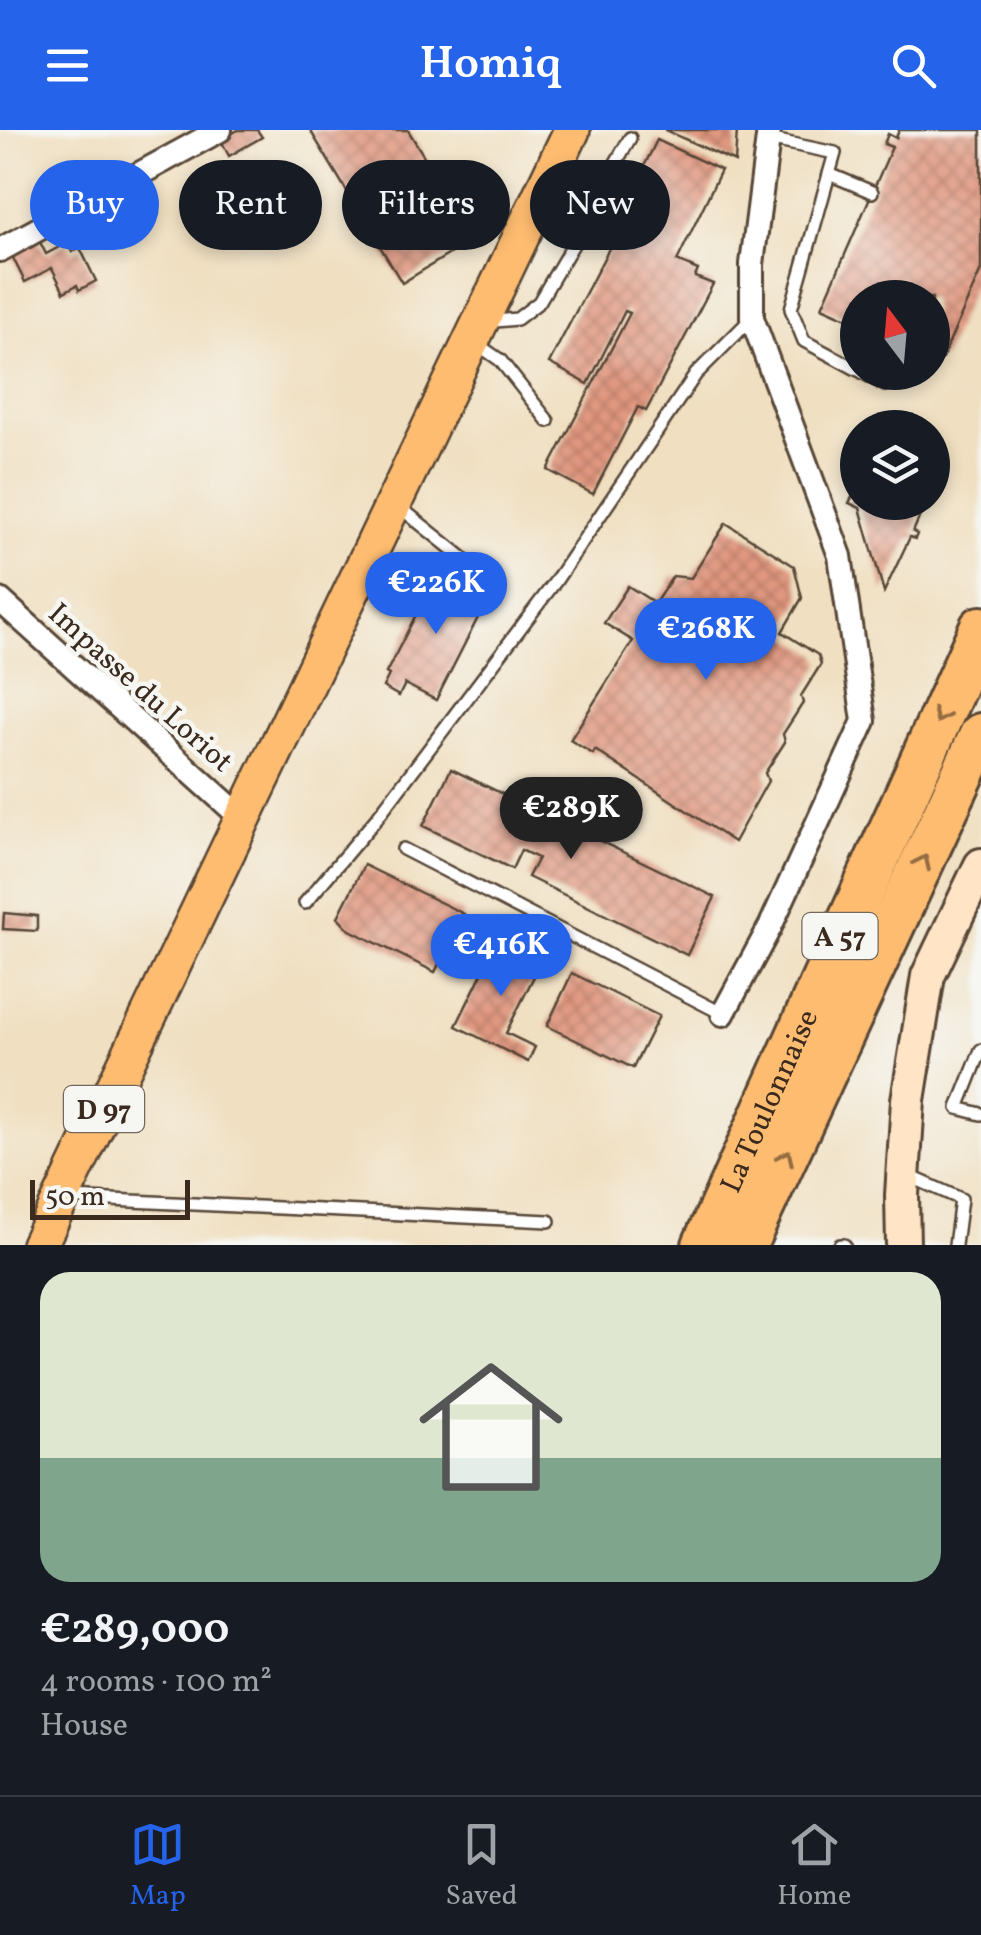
<!DOCTYPE html>
<html lang="en">
<head>
<meta charset="utf-8">
<style>
	:root { --surface:#171b24; --page:#20242c; --text:#f1f3f6; --muted:#9ea1a6; --line:#363941; --accent:#2563eb }
	body { margin:0; font-family:Vollkorn,serif; background:var(--page); color:var(--text); height:100vh; display:flex; flex-direction:column; font-size:38px; white-space:nowrap }
	* { box-sizing:border-box; margin:0 }
	p { font-size:32px; color:var(--muted) }
	.icon { flex:none; width:55px; height:55px; fill:none; stroke:currentColor; stroke-width:2; stroke-linecap:round; stroke-linejoin:round }
	.map { position:relative; height:1115px; overflow:hidden }
	.panel { display:flex; flex-direction:column; background:var(--surface); flex:1 }
	.panel>* { flex:none }
	.hud { position:absolute; left:30px; top:30px; width:922px; height:90px; display:flex; gap:20px }
	.needle { width:65px; rotate:344deg }
	.fabs { position:absolute; left:840px; top:150px; display:grid; gap:20px }
	.fabs a { display:grid; place-items:center; width:110px; height:110px; border-radius:50%; background:var(--surface); box-shadow:0 5px 15px #0003; font-size:50px }
	.scale { position:absolute; left:30px; bottom:25px; width:160px; box-sizing:border-box; padding-left:10px; border:5px solid #3b2a1e; border-top:0; font-size:28px; line-height:35px; white-space:nowrap; color:#3b2a1e; -webkit-text-stroke:8px #f6f6f2; paint-order:stroke }
	.price { position:absolute; translate:-50% -85px; padding:0 22px; border-radius:35px; background:var(--accent); color:#fff; font-size:32px; line-height:65px; filter:drop-shadow(0 2px 5px #0008) }
	.price::after { content:''; position:absolute; left:50%; top:60px; width:30px; height:22px; margin-left:-15px; background:inherit; clip-path:polygon(0 0,100% 0,50% 100%) }
	.price.current { background:#222; color:#fff }
	ul { padding:0; list-style:none }
	li { display:grid; align-content:center; gap:20px; height:530px; padding:0 40px }
	li span { display:grid; place-items:center; height:310px; border-radius:30px; color:#555 }
	li>.icon { margin-inline-start:auto }
	span .icon { width:180px; height:180px; fill:#fffc; stroke-width:1 }
	li b { font-size:42px }
	.tag { padding:0 35px; border-radius:45px; background:var(--surface); box-shadow:0 5px 15px #0003; font-size:35px; line-height:90px }
	.tag.current { background:var(--accent); color:#fff }
	header { display:flex; justify-content:space-between; align-items:center; height:130px; padding:0 40px; background:var(--accent); color:#fff; font-size:45px; font-weight:600 }
	.tabs { display:flex; justify-content:space-around; align-items:center; height:140px; border-top:2px solid var(--line); background:var(--surface); font-size:28px; color:var(--muted) }
	.tabs a { display:grid; justify-items:center; gap:5px }
	.tabs .current { color:var(--accent) }
	.map>svg:first-child { display:block }
</style>
</head>
<body>
<header><svg class="icon" aria-label="menu" viewBox="0 0 24 24"><path d="M4 6h16M4 12h16M4 18h16"/></svg>Homiq<svg class="icon" aria-label="search" viewBox="0 0 24 24"><circle cx="10" cy="10" r="6"/><path d="M15 15l6 6"/></svg></header>
<div class="map">
<svg width="981" height="1115" viewBox="0 0 981 1115">
	<defs>
		<pattern id="building-cross-hatch" width="8" height="8" patternUnits="userSpaceOnUse" patternTransform="scale(2.5)"><rect width="8" height="8" fill="#e19880"/><path d="M0 0l8 8M0 8l8-8" fill="none" stroke="#b87c68"/></pattern>
	</defs>
	<rect width="100%" height="100%" fill="#f6f6f2"/>
	<filter id="ink" filterUnits="userSpaceOnUse"><feTurbulence type="fractalNoise" baseFrequency=".01" numOctaves="2"/><feDisplacementMap in="SourceGraphic" scale="20" xChannelSelector="R" yChannelSelector="G"/><feConvolveMatrix kernelMatrix="1 2 1 2 8 2 1 2 1" color-interpolation-filters="sRGB"/></filter>
	<filter id="wash" filterUnits="userSpaceOnUse"><feTurbulence type="fractalNoise" baseFrequency=".0048" numOctaves="4" result="noise"/><feDisplacementMap in="SourceGraphic" scale="40" xChannelSelector="R" yChannelSelector="G"/><feGaussianBlur stdDeviation="2.25" result="paint"/><feColorMatrix in="noise" values="0 0 0 0 0 0 0 0 0 0 0 0 0 0 0 0 0 1.4 0 .05"/><feComposite in="paint" operator="in"/></filter>
	<g filter="url(#wash)">
		<rect width="100%" height="100%" fill="#f0dfc0"/>
		<g id="blocks">
			<g fill="url(#building-cross-hatch)">
				<path d="M238,0H257L262,7L229,26L221,10Z"/>
				<path d="M310,0H408L474,109L402,153Z"/>
				<path d="M665,0H737L735,32Z"/>
				<path d="M899,0H981V140L942,229L932,225V168H858V193L822,177L892,17L884,14L888,4L896,8Z"/>
				<path d="M657,10L721,40L677,131L698,140L695,147L713,154L646,281L638,277L593,364L548,340L630,183L625,181L588,254L549,233L614,109L609,107Z"/>
				<path d="M38,108L46,124L67,113L72,122L80,118L96,151L79,160L77,155L64,162L52,138L25,152L10,122Z"/>
				<path d="M858,356V372H926L913,402L917,404L915,409L910,407L884,462L860,378L849,373Z"/>
				<path d="M726,393L794,436L802,468L782,502L818,525L821,534L801,566L803,573L783,604L785,612L765,643L768,651L734,712L595,620L593,624L570,610L633,511L604,493L628,456L655,473L673,446L691,448Z"/>
				<path d="M439,440L489,466L436,570L405,554L399,566L383,557L389,545L386,543Z"/>
				<path d="M451,639L540,682L536,690L567,705L571,697L715,767L687,825L528,747L538,728L521,720L512,739L423,696Z"/>
				<path d="M364,735L464,784L435,842L350,800L338,787Z"/>
				<path d="M4,783L37,786V801L3,799Z"/>
				<path d="M499,809L542,830L506,903L535,917L528,932L456,896Z"/>
				<path d="M572,843L659,886L633,938L547,896Z"/>
			</g>
		</g>
	</g>
	<g filter="url(#ink)">
		<use href="#blocks" fill-opacity="0" stroke="#564536" stroke-width="2.5"/>
		<g fill="none" stroke-linecap="round" stroke-linejoin="round">
			<g stroke="#564536" stroke-width="16">
				<g id="lane">
					<path d="M768,9L835,23L791,179L804,211L858,240"/>
					<path d="M557,35L602,57L630,8"/>
					<path d="M829,44L872,62"/>
					<path d="M485,192L517,189L539,172L575,111"/>
					<path d="M477,214L500,230L548,291"/>
					<path d="M862,242L885,255"/>
					<path d="M397,375L463,428L465,444"/>
					<path d="M403,719L723,884"/>
					<path d="M305,773L376,689L555,452L696,244L752,188"/>
					<path d="M981,920L958,978L981,984"/>
					<path d="M907,1045L961,1069L955,1115"/>
					<path d="M69,1068L549,1091"/>
					<path d="M840,1115H844"/>
				</g>
			</g>
			<g stroke="#564536" stroke-width="28">
				<g id="street">
					<path d="M0,120L220,0"/>
					<path d="M0,470L242,688"/>
					<path d="M723,884L770,797L864,591L840,426L752,188V134L769,0"/>
				</g>
			</g>
			<g stroke="#564536" stroke-width="38">
				<path id="secondary" d="M903,1115L902,1065L908,970L928,846L981,735"/>
			</g>
			<g stroke="#564536" stroke-width="40">
				<path id="primary" d="M39,1115L572,0"/>
			</g>
			<g stroke="#564536" stroke-width="48">
				<g id="highway">
					<path id="s1" d="M704,1115L981,498"/>
					<path d="M745,1115L981,605"/>
				</g>
			</g>
			<use href="#lane" stroke="#fff" stroke-width="11"/>
			<use href="#street" stroke="#fff" stroke-width="22"/>
			<use href="#secondary" stroke="#ffe4c6" stroke-width="32"/>
			<use href="#primary" stroke="#febc70" stroke-width="35"/>
			<use href="#highway" stroke="#febc70" stroke-width="42"/>
		</g>
		<defs><path id="oneway-chevron" d="M-2-3.5L2.5 0L-2 3.5" fill="none" stroke-width="1.6" stroke-linecap="round" stroke-linejoin="round" transform="scale(2.5)"/></defs>
		<g stroke="#936c43">
			<use href="#oneway-chevron" transform="translate(940 586) rotate(115)"/>
			<use href="#oneway-chevron" transform="translate(923 732) rotate(-65)"/>
			<use href="#oneway-chevron" transform="translate(786 1027) rotate(-65)"/>
		</g>
	</g>
	<g text-anchor="middle" stroke-width="9" stroke-linejoin="round" paint-order="stroke">
		<g fill="#f6f6f2" stroke="#73675e" stroke-width="2.5">
			<rect x="802.5" y="783" width="75" height="46" rx="8"/>
			<rect x="64" y="956" width="80" height="46" rx="8"/>
		</g>
		<g font-size="28" font-weight="bold" fill="#3b2a1e">
			<text x="840" y="816">A 57</text>
			<text x="104" y="989">D 97</text>
		</g>
		<g font-size="30" fill="#3b2a1e" stroke="#f6f6f2">
			<text transform="translate(141 557) rotate(42)" y="10">Impasse du Loriot</text>
			<text dy="10" stroke="none"><textPath href="#s1" startOffset="158">La Toulonnaise</textPath></text>
		</g>
	</g>
</svg>
<div class="fabs">
<a><svg class="needle" viewBox="-14 -14 28 28"><path d="M0-13l5 13h-10z" fill="#e53935"/><path d="M0 13l5-13h-10z" fill="#9ea1a6"/></svg></a>
<a><svg class="icon" aria-label="layers" viewBox="0 0 24 24"><path d="M12 4l9 5-9 5-9-5zM3 14l9 5 9-5"/></svg></a>
</div>
<div class="scale">50 m</div>
<b class="price" style="left:436px;top:507px">€226K</b>
<b class="price" style="left:706px;top:553px">€268K</b>
<b class="price current" style="left:571px;top:732px">€289K</b>
<b class="price" style="left:501px;top:869px">€416K</b>
<div class="hud">
<a class="tag current">Buy</a>
<a class="tag">Rent</a>
<a class="tag">Filters</a>
<a class="tag">New</a>
</div>
</div>
<section class="panel">
<ul>
<li><span style="background:linear-gradient(#dfe7d0 60%,#7fa58c 0)"><svg class="icon" aria-label="home" viewBox="0 0 24 24"><path d="M3 11l9-7 9 7M6 9v11h12V9"/></svg></span><div><b>€289,000</b><p>4 rooms · 100 m²</p><p>House</p></div></li>
</ul>
</section>
<nav class="tabs">
<a class="current"><svg class="icon" aria-label="map" viewBox="0 0 24 24"><path d="M3 6l6-2 6 2 6-2v14l-6 2-6-2-6 2zM9 4v14M15 6v14"/></svg>Map</a>
<a><svg class="icon" aria-label="saved" viewBox="0 0 24 24"><path d="M7 4h10v16l-5-4-5 4z"/></svg>Saved</a>
<a><svg class="icon" aria-label="home" viewBox="0 0 24 24"><path d="M3 11l9-7 9 7M6 9v11h12V9"/></svg>Home</a>
</nav>
</body>
</html>
